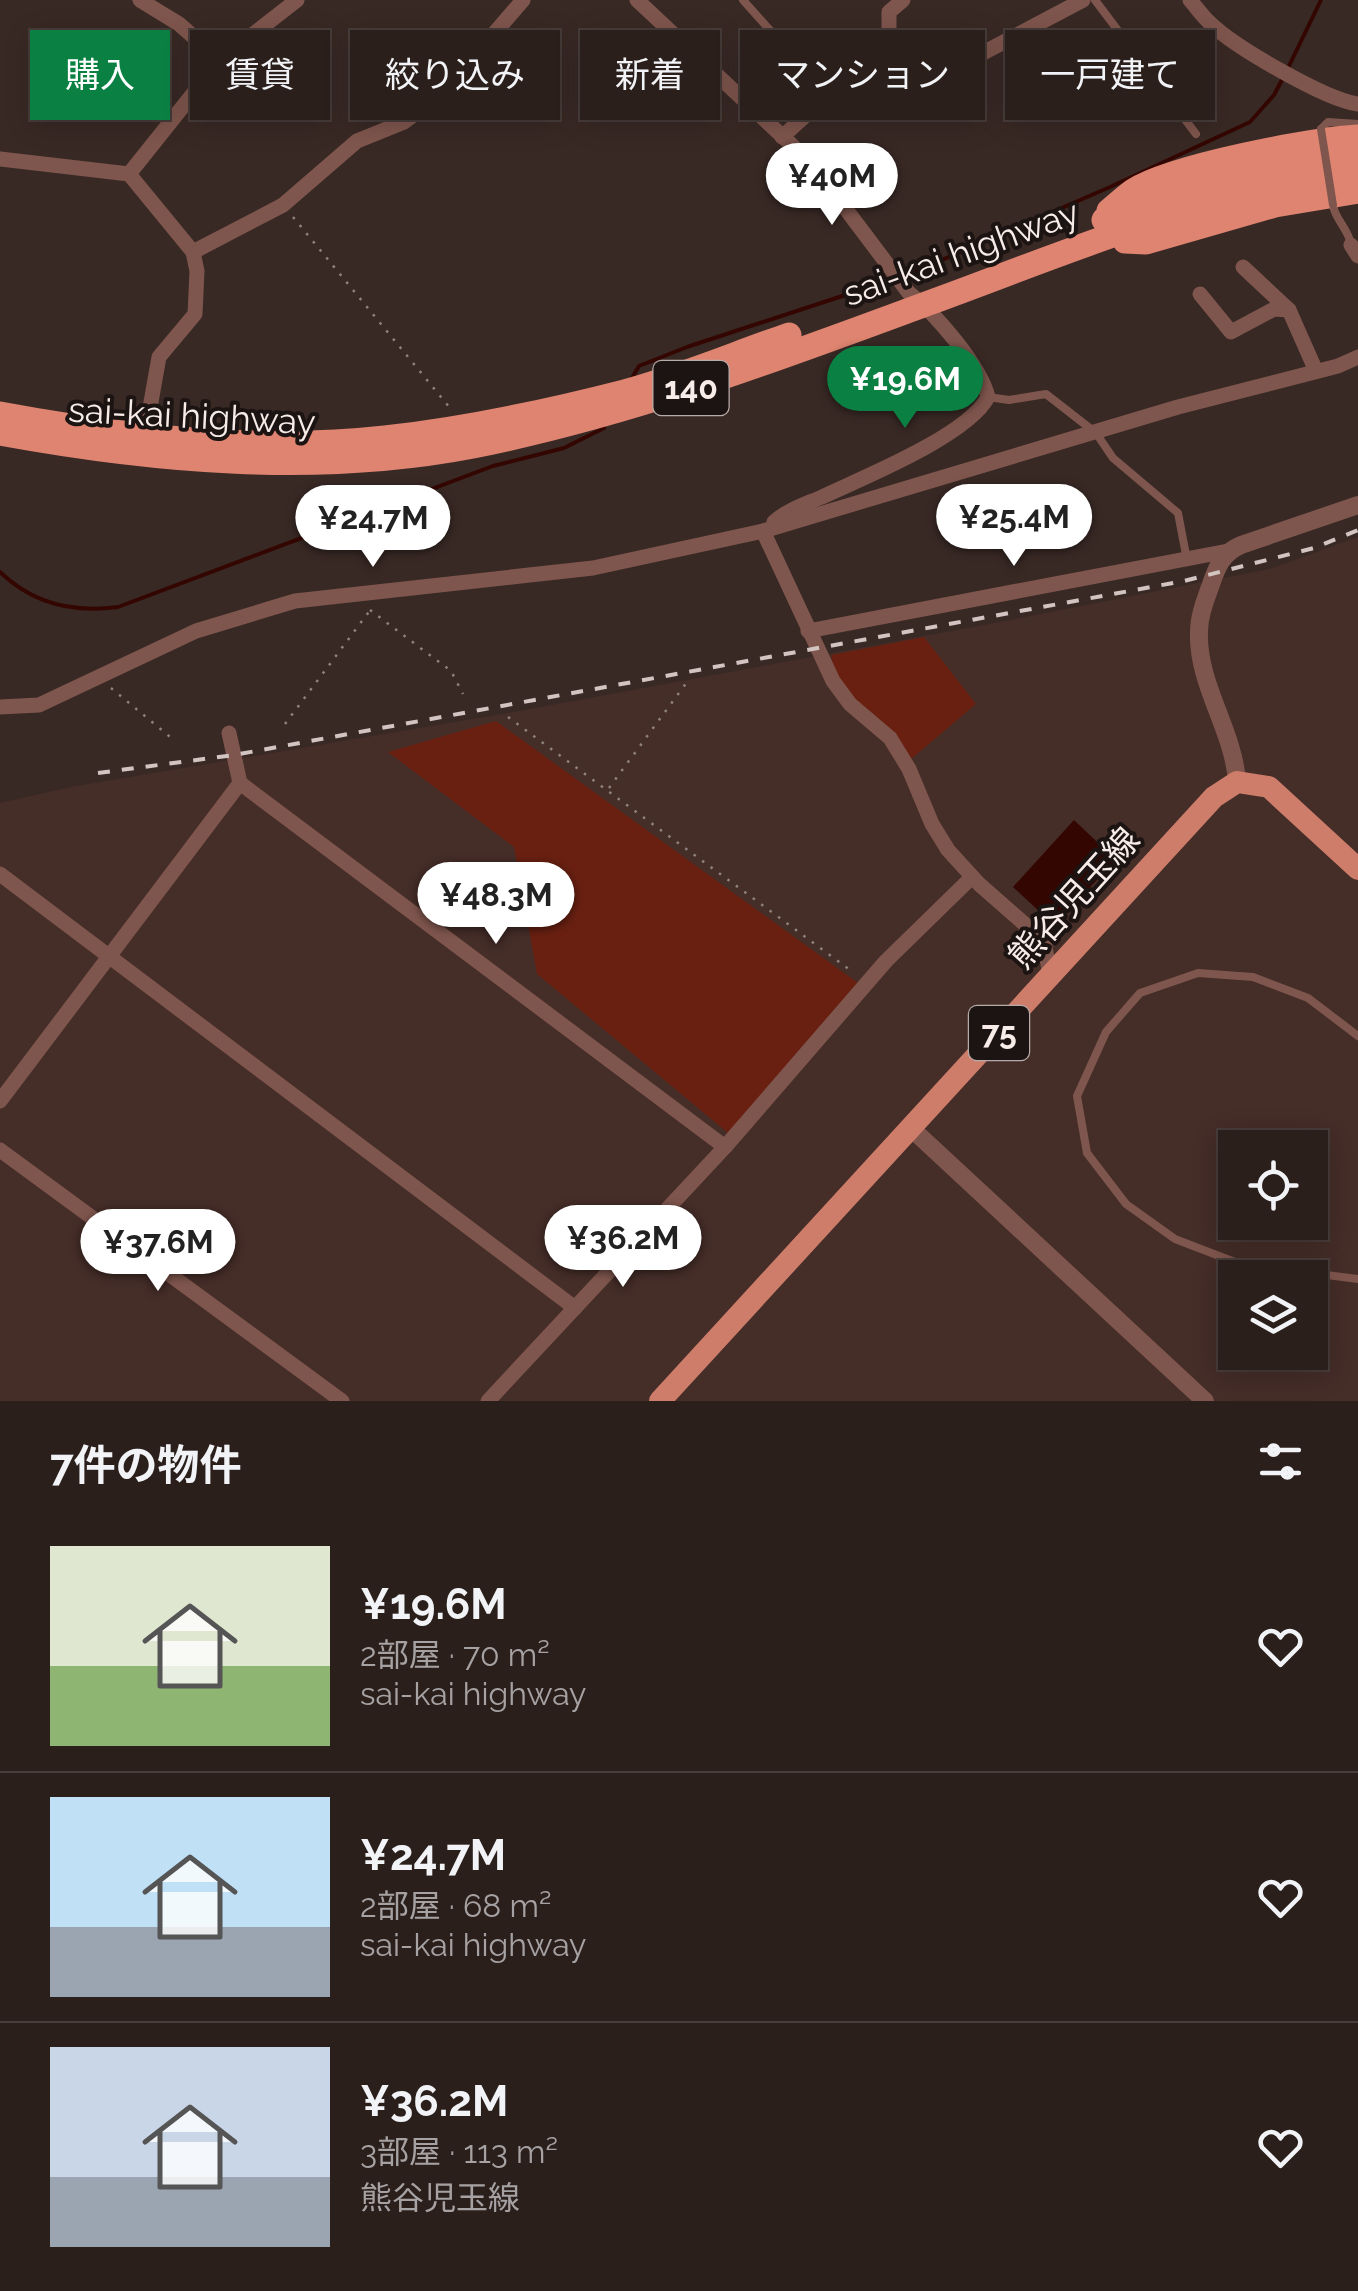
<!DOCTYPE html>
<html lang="ja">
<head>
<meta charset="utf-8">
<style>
	:root { --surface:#2b1f1c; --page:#372c29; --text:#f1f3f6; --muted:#a6a2a3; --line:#473d3b; --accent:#0b8043 }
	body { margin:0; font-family:Raleway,"Noto Sans JP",sans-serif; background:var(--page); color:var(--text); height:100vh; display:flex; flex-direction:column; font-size:38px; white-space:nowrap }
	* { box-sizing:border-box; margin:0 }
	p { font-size:32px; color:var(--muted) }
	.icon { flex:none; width:55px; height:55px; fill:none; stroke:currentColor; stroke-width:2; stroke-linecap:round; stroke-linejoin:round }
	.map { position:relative; height:1401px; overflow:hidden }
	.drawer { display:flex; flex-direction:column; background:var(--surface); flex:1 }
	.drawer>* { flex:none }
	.top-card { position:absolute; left:30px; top:30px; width:1300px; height:90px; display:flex; gap:20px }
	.fabs { position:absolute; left:1218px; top:1130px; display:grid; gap:20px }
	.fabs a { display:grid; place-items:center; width:110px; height:110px; border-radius:0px; background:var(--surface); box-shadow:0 5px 25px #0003,0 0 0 2px var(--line); font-size:50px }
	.price { position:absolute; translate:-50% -85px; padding:0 22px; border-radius:35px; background:#fff; color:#222; font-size:32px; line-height:65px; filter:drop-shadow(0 2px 5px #0008) }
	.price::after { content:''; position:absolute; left:50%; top:60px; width:30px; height:22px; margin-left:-15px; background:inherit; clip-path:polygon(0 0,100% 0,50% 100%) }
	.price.active { background:var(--accent); color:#fff }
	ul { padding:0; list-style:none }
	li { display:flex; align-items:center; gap:30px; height:250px; padding:0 50px }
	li+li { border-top:2px solid var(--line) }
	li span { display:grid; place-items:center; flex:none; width:280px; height:200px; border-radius:0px; color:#555 }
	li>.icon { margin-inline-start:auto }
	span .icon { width:120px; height:120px; fill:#fffc; stroke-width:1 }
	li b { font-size:42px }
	h2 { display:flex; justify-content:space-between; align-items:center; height:120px; padding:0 50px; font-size:42px }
	.pill { padding:0 35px; border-radius:0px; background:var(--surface); box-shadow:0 5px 25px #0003,0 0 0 2px var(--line); font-size:35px; line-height:90px }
	.pill.active { background:var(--accent); color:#fff }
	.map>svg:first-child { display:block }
</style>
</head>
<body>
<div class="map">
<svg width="1358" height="1401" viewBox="0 0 1358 1401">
	<rect width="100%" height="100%" fill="#392925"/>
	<path fill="#452d28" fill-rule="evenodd" d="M1358,537V1401H0V803L71,787L508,713L990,624L1269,569ZM1235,1148H1310V1222H1235ZM1235,1278H1310V1352H1235Z"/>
	<g fill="#692011">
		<path d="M924,637L976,704L910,760L836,680L831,655Z"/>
		<path d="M496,721L858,983L728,1133L537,974L514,847L388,752Z"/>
	</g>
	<path fill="#340601" d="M1074,820L1116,860L1054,925L1013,887Z"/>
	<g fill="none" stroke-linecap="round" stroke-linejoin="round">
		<g stroke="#340601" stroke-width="4">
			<path d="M1288,68L1321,0"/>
			<path d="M905,276L1110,187L1250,122L1274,95L1284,76"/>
			<path d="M632,378L639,366L687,347L891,280"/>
			<path d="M0,572C33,604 74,613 118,607L493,466L564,448L604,428"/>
		</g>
		<g stroke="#90827f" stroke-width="2.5" stroke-dasharray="2.5 8" stroke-linecap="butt">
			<path d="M293,217L450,408"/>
			<path d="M370,610L451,671L463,694"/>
			<path d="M111,688L175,741"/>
			<path d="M508,717L854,973"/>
			<path d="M285,724L371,609"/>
			<path d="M609,788L687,682"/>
		</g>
		<g stroke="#7f564d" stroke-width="8">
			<path d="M743,0L828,95"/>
			<path d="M1095,0L1196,134"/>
			<path d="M1321,129L1328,122L1358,124"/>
			<path d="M1333,205C1335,220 1349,229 1351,245"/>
			<path d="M988,397L1009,400L1046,394L1096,433L1113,458L1178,513L1187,560"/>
			<path d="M1358,1036L1308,998L1253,977L1198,973L1140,993L1106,1032L1077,1096L1087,1153L1126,1204L1175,1239L1240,1264L1358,1279"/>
		</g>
		<g stroke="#7f564d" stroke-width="15">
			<path d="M140,0L179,24L220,60"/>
			<path d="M637,0L812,164L909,293C935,313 980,365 988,397C967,436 864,477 822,497C806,504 787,510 774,522"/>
			<path d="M1190,0C1197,8 1203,17 1211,24C1235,47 1326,100 1358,104"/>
			<path d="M889,47L899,54L919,80L930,81L1083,0"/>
			<path d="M782,137L828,95L889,47V12L903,0"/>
			<path d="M0,159L129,174L193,252L197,271L195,314L159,357L145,436"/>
			<path d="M129,174L220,60L297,0"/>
			<path d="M1351,245L1358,256"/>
			<path d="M193,252L283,205L357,141L404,122L442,94L523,0"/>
			<path d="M1243,267L1289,310"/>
			<path d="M1200,294L1231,332L1274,309L1289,310L1316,371"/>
			<path d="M763,531L833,681L850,704L890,738L909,769L932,824L948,850L979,884L1044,941L1050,976"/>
			<path d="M808,631L1228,551"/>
			<path d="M0,707L39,705L196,631L295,601L593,568L763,531L1178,407L1338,366L1358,357"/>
			<path d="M229,733L240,783L725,1147"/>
			<path d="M0,874L575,1308"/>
			<path d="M0,1101L240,783"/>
			<path d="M0,1150L342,1401"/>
			<path d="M488,1401L725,1147L886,961L972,877"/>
		</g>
		<g stroke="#7f564d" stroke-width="18">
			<path d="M1237,782C1234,731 1197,684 1199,632C1199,616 1205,601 1210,587C1217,567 1221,554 1241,545L1358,505"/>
			<path d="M912,1129L1205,1401"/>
		</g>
		<path stroke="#ce7d6a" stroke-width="22" d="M660,1401L1214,797L1237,782L1269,787L1358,869"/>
		<g stroke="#de8470" stroke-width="25">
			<path d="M1109,211C1117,204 1125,197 1133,191C1172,166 1310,140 1358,137"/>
			<path d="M1104,220L1247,175L1358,157"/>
			<path d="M1125,241L1146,242L1275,205L1358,191"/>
			<path d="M0,414C123,437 260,452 385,438C466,429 546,412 624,392C680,377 734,354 789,335"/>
			<path d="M0,433C153,461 318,476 473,446C629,415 777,359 926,304C1067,253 1207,190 1358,176"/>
		</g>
		<path stroke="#d1c4c1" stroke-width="4" stroke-dasharray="12 12" stroke-linecap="butt" d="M98,773L234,755L1184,581L1314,548L1358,530"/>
		<path stroke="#7f564d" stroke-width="8" d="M1321,129L1333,205"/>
	</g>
	<g text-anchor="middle" stroke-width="8" stroke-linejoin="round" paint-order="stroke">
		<g fill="#1b1412" stroke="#b6aba8" stroke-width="2.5">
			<rect x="653.5" y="361" width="75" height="54" rx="8"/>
			<rect x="969" y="1006" width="60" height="54" rx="8"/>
		</g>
		<g font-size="32" font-weight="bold" fill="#f8ece9">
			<text x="691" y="399">140</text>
			<text x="999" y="1044">75</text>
		</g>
		<g font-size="35" fill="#f8ece9" stroke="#1b1412">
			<text transform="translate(961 253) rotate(-20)" y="12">sai-kai highway</text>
			<text transform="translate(192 416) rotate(3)" y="12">sai-kai highway</text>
			<text transform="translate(1074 898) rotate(-48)" y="12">熊谷児玉線</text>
		</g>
	</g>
</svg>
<div class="fabs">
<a><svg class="icon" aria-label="locate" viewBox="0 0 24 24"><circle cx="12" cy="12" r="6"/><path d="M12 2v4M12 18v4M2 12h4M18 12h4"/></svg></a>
<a><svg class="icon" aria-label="layers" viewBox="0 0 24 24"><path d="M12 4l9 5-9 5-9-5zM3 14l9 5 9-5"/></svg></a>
</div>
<b class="price" style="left:832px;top:228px">¥40M</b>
<b class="price active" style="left:905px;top:431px">¥19.6M</b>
<b class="price" style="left:1014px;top:569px">¥25.4M</b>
<b class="price" style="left:373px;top:570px">¥24.7M</b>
<b class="price" style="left:496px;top:947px">¥48.3M</b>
<b class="price" style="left:623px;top:1290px">¥36.2M</b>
<b class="price" style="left:158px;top:1294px">¥37.6M</b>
<div class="top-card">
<a class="pill active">購入</a>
<a class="pill">賃貸</a>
<a class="pill">絞り込み</a>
<a class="pill">新着</a>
<a class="pill">マンション</a>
<a class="pill">一戸建て</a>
</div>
</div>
<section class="drawer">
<h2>7件の物件<svg class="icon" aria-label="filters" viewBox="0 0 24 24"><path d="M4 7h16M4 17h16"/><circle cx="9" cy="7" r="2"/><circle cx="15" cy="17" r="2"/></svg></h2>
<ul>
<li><span style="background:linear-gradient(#dfe7d0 60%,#8fb573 0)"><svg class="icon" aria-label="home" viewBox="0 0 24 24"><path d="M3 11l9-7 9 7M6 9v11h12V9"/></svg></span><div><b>¥19.6M</b><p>2部屋 · 70 m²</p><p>sai-kai highway</p></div><svg class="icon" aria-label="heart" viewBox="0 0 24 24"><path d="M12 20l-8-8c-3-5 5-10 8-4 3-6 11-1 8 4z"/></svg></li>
<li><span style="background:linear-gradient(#bfe0f5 65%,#9aa5b1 0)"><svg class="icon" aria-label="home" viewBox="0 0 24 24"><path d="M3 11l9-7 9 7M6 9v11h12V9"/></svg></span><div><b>¥24.7M</b><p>2部屋 · 68 m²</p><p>sai-kai highway</p></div><svg class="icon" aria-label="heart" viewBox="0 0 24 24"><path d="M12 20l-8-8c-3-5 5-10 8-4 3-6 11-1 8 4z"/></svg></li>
<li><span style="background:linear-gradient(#c9d6e8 65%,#9aa5b1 0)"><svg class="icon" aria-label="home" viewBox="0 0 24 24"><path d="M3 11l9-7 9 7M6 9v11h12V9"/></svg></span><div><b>¥36.2M</b><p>3部屋 · 113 m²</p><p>熊谷児玉線</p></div><svg class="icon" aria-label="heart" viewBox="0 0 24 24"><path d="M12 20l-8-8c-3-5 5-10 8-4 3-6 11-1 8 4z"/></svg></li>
</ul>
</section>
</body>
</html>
